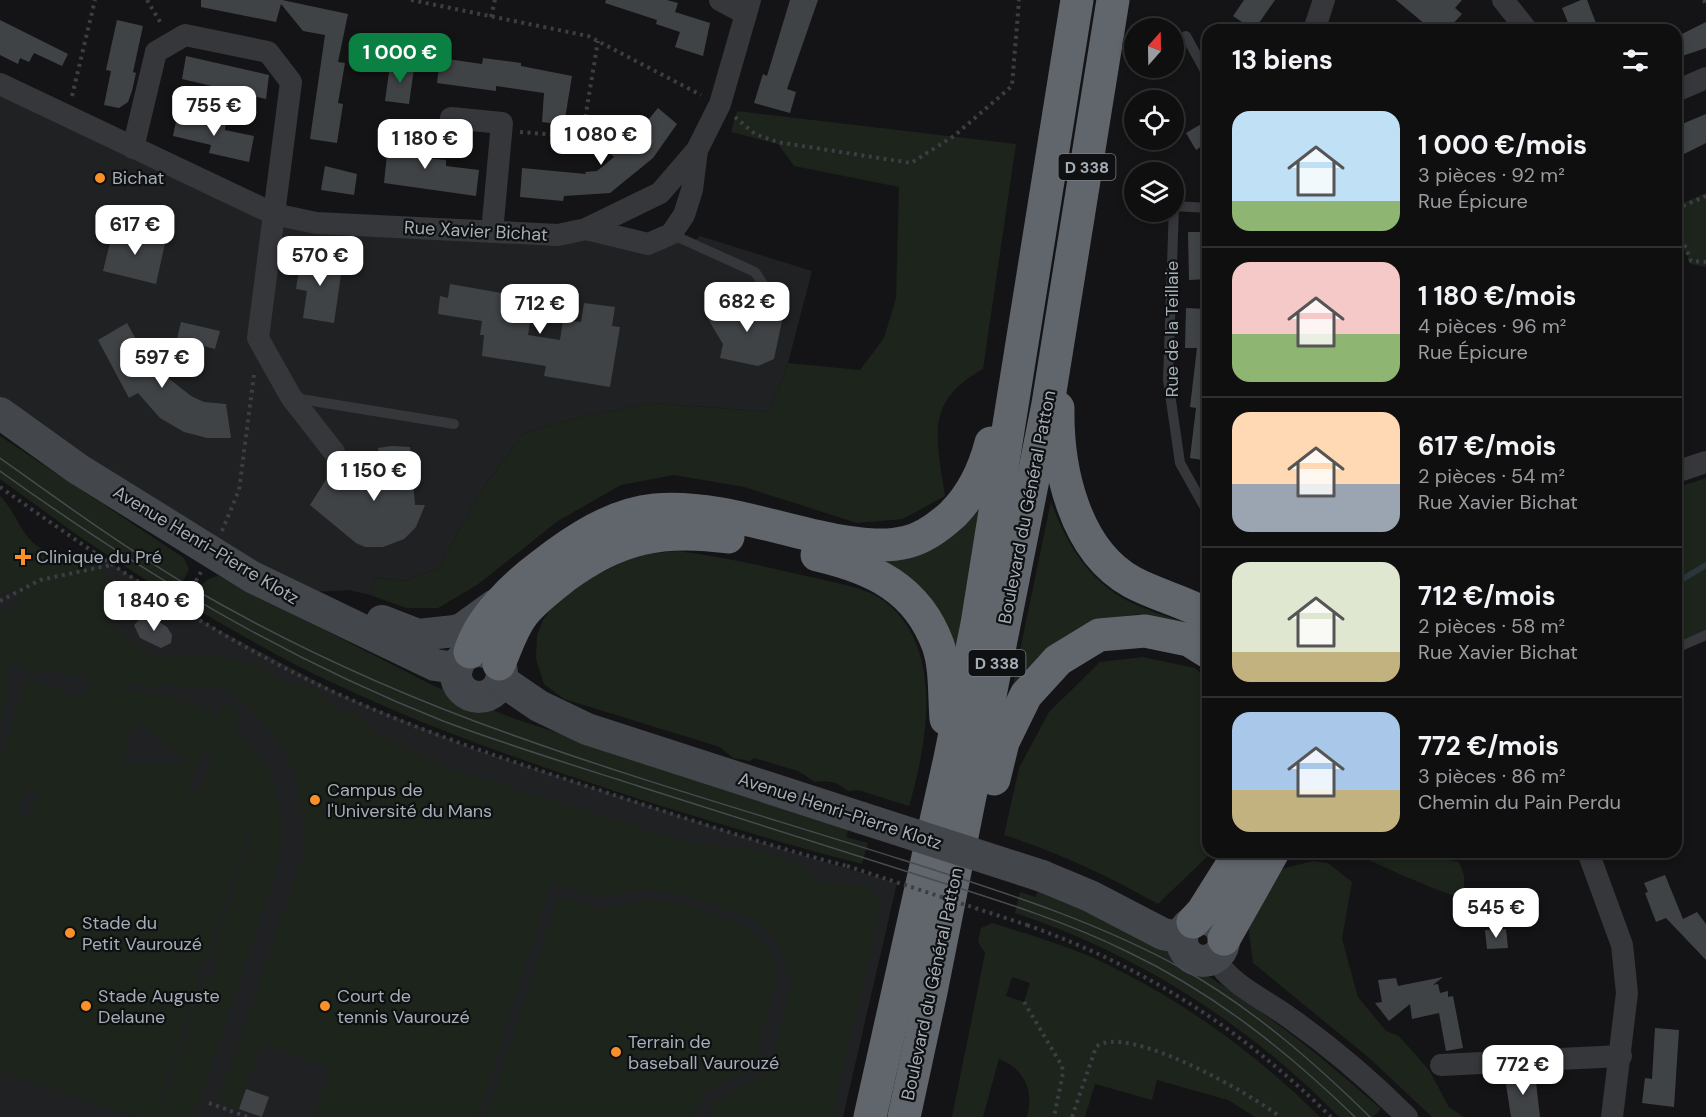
<!DOCTYPE html>
<html lang="fr">
<head>
<meta charset="utf-8">
<style>
	:root { --surface:#0f0f10; --page:#181819; --text:#f1f3f6; --muted:#9b9c9f; --line:#2f2f30; --accent:#0b8043 }
	body { margin:0; font-family:"DM Sans",sans-serif; background:var(--page); color:var(--text); height:100vh; display:flex; flex-direction:column; font-size:22px; white-space:nowrap }
	* { box-sizing:border-box; margin:0 }
	p { font-size:20px; color:var(--muted) }
	.icon { flex:none; width:33px; height:33px; fill:none; stroke:currentColor; stroke-width:2; stroke-linecap:round; stroke-linejoin:round }
	.map { position:relative; flex:1; overflow:hidden }
	.panel { position:absolute; left:1202px; top:24px; width:480px; height:834px; display:flex; flex-direction:column; background:var(--surface); border-radius:18px; box-shadow:0 3px 9px #0003,0 0 0 2px var(--line) }
	.panel>* { flex:none }
	.needle { width:39px; rotate:20deg }
	.fabs { position:absolute; left:1124px; top:18px; display:grid; gap:12px }
	.fabs a { display:grid; place-items:center; width:60px; height:60px; border-radius:50%; background:var(--surface); box-shadow:0 3px 9px #0003,0 0 0 2px var(--line); font-size:30px }
	.price { position:absolute; translate:-50% -51px; padding:0 14px; border-radius:12px; background:#fff; color:#222; font-size:20px; line-height:39px; filter:drop-shadow(0 2px 3px #0008) }
	.price::after { content:''; position:absolute; left:50%; top:36px; width:18px; height:14px; margin-left:-9px; background:inherit; clip-path:polygon(0 0,100% 0,50% 100%) }
	.price.on { background:var(--accent); color:#fff }
	ul { padding:0; list-style:none }
	li { display:flex; align-items:center; gap:18px; height:150px; padding:0 30px }
	li+li { border-top:2px solid var(--line) }
	li span { display:grid; place-items:center; flex:none; width:168px; height:120px; border-radius:18px; color:#555 }
	li>.icon { margin-inline-start:auto }
	span .icon { width:72px; height:72px; fill:#fffc; stroke-width:1 }
	li b { font-size:26px }
	h2 { display:flex; justify-content:space-between; align-items:center; height:72px; padding:0 30px; font-size:26px }
	.map>svg:first-child { display:block }
</style>
</head>
<body>
<div class="map">
<svg width="1706" height="1117" viewBox="0 0 1706 1117">
	<rect width="100%" height="100%" fill="#141416"/>
	<g fill="#202123">
		<path d="M0,84L274,214L671,234L692,243L700,236L812,271L788,363L770,412L652,403L572,419L523,434L483,488L438,568L406,581L375,578L370,595L348,590L283,594L0,413Z"/>
		<path d="M0,525L60,567L101,557L213,627L344,696L474,749L785,850L897,883L843,1117H0Z"/>
	</g>
	<g fill="#1c241c" fill-rule="evenodd">
		<path d="M737,111L1016,144L983,369C923,402 937,439 945,496L903,519L857,523L744,487L674,475L621,485L558,521L477,585L438,608H406L370,595L375,578L406,581L438,568L483,488L523,434L572,419L652,403L770,412L788,363L860,370L884,338L896,298L899,187L794,166L778,144L731,132Z"/>
		<path d="M1706,193V267L1691,264L1676,232V206Z"/>
		<path d="M0,436L184,558L189,569L175,599L80,537L0,479Z"/>
		<path d="M1706,478V630L1676,642V488Z"/>
		<path d="M987,493L957,658L875,557Z"/>
		<path d="M0,496C15,510 21,536 39,547C68,564 99,551 112,586L117,587L106,620L141,650L162,657L220,656C231,662 243,659 256,664C266,667 273,678 283,682C292,685 307,684 315,690C332,702 327,711 354,711L374,733L450,769L467,773L681,841L762,851L800,864L817,881L825,883L874,886L870,896L882,899L832,1117H709L713,1102L770,1070L791,981L775,937L750,917L674,892L639,890L596,897L551,882L478,1117H314L331,1068L262,1044L239,1109L218,1101L304,853C304,794 295,758 256,714C245,702 236,692 220,687C207,683 197,689 184,688L176,682L168,687L161,684L153,689C140,686 128,679 117,690C153,691 186,697 217,717L224,702L240,712L234,728C275,764 288,808 280,861L200,1101L192,1117H135L0,1072V758L27,678L80,697L88,694L85,692L89,684L87,676L70,677L51,669L37,671L33,675L15,665L5,672L8,703L0,724V613L21,604L14,590L0,596ZM137,723L182,757L188,758V763H123L126,742ZM203,752L215,757L197,794L186,788ZM27,788L38,792L29,818L18,814ZM248,836L252,837L210,964L217,968L213,980L205,978L163,1106H159L201,977L196,974L200,962L206,963Z"/>
		<path d="M1051,501C1065,542 1089,582 1130,602C1150,612 1174,618 1196,626L1138,614L1093,621L1010,699Z"/>
		<path d="M677,551C724,557 769,567 815,578C840,584 868,587 888,604C944,651 927,744 909,806L858,790L848,791C837,782 828,780 815,782L798,771L754,758L750,761L733,758L720,747L564,699L544,684L536,659L537,635L543,620L556,601L593,577L636,555Z"/>
		<path d="M219,576L434,686L515,719L849,827L846,837L868,843L862,864C787,845 713,822 639,799C535,765 432,730 333,683C283,660 236,632 189,605C197,591 201,579 219,576Z"/>
		<path d="M1143,657L1195,668L1207,680L1208,852H1212L1158,904C1108,876 1059,853 1004,835L1019,768L1049,712L1100,662Z"/>
		<path d="M1353,852H1403C1412,858 1444,858 1459,862L1464,875V893L1457,897C1421,884 1387,869 1353,852Z"/>
		<path d="M1313,861L1328,863L1352,882L1342,939L1358,997L1386,1031L1399,1036L1429,1070L1449,1107L1464,1117H1432L1368,1057L1253,963L1248,925L1277,870Z"/>
		<path d="M1038,890C1170,940 1276,1016 1381,1109L1373,1117H1339C1247,1023 1139,955 1015,913L1020,892L1036,897Z"/>
		<path d="M558,896L599,910L647,899L678,903L729,919L747,928L765,945L776,965L777,978L752,1068L702,1094L695,1117H487Z"/>
		<path d="M992,923C1027,934 1066,945 1100,961C1181,999 1257,1054 1320,1117H1255L1228,1100L1157,1080L1152,1100L1095,1084L1085,1117H1027C1034,1091 1025,1069 999,1059L983,1117H952L985,953L978,942L981,928ZM1012,977L1030,983L1024,1002L1006,996Z"/>
	</g>
	<g fill="none" stroke-linecap="round" stroke-linejoin="round">
		<path stroke="#2a363a" stroke-width="6" d="M1676,583L1706,565"/>
	</g>
	<g fill="#404346">
		<path d="M201,0H282L348,14L338,62L345,63L338,103L343,104L337,143L310,139L325,35L303,31L281,4L276,22L201,7Z"/>
		<path d="M606,0H667L678,3L675,12L710,23L703,56L675,47L680,32L656,24L657,20L605,3Z"/>
		<path d="M790,0H818L787,89L796,92L790,113L754,103L763,74L767,76Z"/>
		<path d="M1244,0H1275L1254,30L1233,16Z"/>
		<path d="M1396,0H1462L1455,8L1462,14L1447,30H1432Z"/>
		<path d="M1581,0H1587L1596,23L1590,25L1592,30H1571L1562,8Z"/>
		<path d="M0,20L68,54L62,66L34,53L29,62L20,58L18,64L0,55Z"/>
		<path d="M117,20L143,26L133,72L136,73L132,91L128,102L119,108L104,105L111,71L106,70Z"/>
		<path d="M1706,22V48L1676,58V37Z"/>
		<path d="M186,56L269,75L266,99L182,79Z"/>
		<path d="M440,58L482,64L483,58L521,63V66L572,76L564,125L542,122L544,93L496,86V91L437,83Z"/>
		<path d="M390,65L414,68L409,104L385,101Z"/>
		<path d="M658,108L677,124L653,158L610,193L564,196L563,201L520,197L522,168L586,174L585,172L597,171L614,157L611,154L620,147L625,148Z"/>
		<path d="M1676,110L1682,124L1706,114V143L1676,158Z"/>
		<path d="M178,112L226,123L225,130L254,136L249,162L209,153L211,145L173,136Z"/>
		<path d="M1208,120V142L1196,150L1186,133Z"/>
		<path d="M389,135L417,138L415,157L446,160V166L479,170L476,196L384,183Z"/>
		<path d="M325,166L357,174L354,195L321,190Z"/>
		<path d="M113,231L127,234L132,231L166,239L156,284L103,271Z"/>
		<path d="M1188,232H1208V279L1189,280Z"/>
		<path d="M301,255L343,261L334,323L303,318L307,291L296,289Z"/>
		<path d="M450,284L518,296L523,303L525,315L531,316L528,335L560,340L563,320L581,322L584,303L615,307L612,326L620,327L610,387L544,376L546,366L482,356L484,335H480L482,321L438,314L440,296L448,298Z"/>
		<path d="M752,294L768,318L782,321L774,359L758,366L720,358L723,344L708,319Z"/>
		<path d="M1186,308L1208,309V461L1190,458L1196,408L1190,407L1197,348H1185Z"/>
		<path d="M181,322L220,331L215,349L177,339Z"/>
		<path d="M127,323L150,365L153,364L165,384L167,377L191,396L204,402L226,404L231,438H207L184,432L160,418L138,393L129,398L98,340Z"/>
		<path d="M391,446L410,447L415,505H425L416,527L404,539L383,547H365L356,543L310,505L327,478L341,490L360,473L382,467L378,448Z"/>
		<path d="M142,617L155,619L167,627L172,635L171,643L161,648L140,638L134,625Z"/>
		<path d="M1665,875L1683,919L1697,912L1706,924V960L1666,918L1656,922L1645,893L1648,892L1644,883Z"/>
		<path d="M1506,929L1508,948L1487,949L1485,930Z"/>
		<path d="M1443,977L1433,985L1438,984L1440,993L1448,991V997L1453,996L1463,1048L1446,1051L1439,1013L1412,1019L1410,1004L1389,1021L1375,1003L1382,1002L1378,980L1396,978L1398,986Z"/>
		<path d="M1655,1028L1679,1030L1674,1107L1642,1103L1645,1078L1652,1079Z"/>
		<path d="M1535,1074L1540,1117H1511L1505,1078Z"/>
		<path d="M246,1089L269,1097L262,1117L239,1109Z"/>
	</g>
	<g fill="none" stroke-linecap="round" stroke-linejoin="round">
		<g stroke="#3b3e42" stroke-width="4" stroke-dasharray="3 4.5" stroke-linecap="butt">
			<path d="M147,0L162,25"/>
			<path d="M411,0L588,36L701,95"/>
			<path d="M1704,0L1706,5"/>
			<path d="M491,17L495,0"/>
			<path d="M1484,30L1494,22"/>
			<path d="M72,96L95,0"/>
			<path d="M735,117L755,134L777,142L911,163L954,136L1012,86L1019,0"/>
			<path d="M520,132L582,137L598,41"/>
			<path d="M1676,209L1706,196"/>
			<path d="M1676,224L1691,261L1706,262"/>
			<path d="M0,487C109,564 222,642 345,697C432,736 523,765 614,795C691,820 768,846 847,866"/>
			<path d="M222,531L239,490L254,375"/>
			<path d="M0,601L40,580L111,565"/>
			<path d="M181,607L201,572"/>
			<path d="M1027,925C1147,968 1240,1028 1331,1117"/>
			<path d="M1024,1002L1062,1066L1063,1073L1054,1117"/>
			<path d="M209,1103L247,1117"/>
			<path d="M1072,1117L1096,1047C1126,1022 1253,1095 1280,1117"/>
		</g>
		<g stroke="#35373b" stroke-width="10">
			<path d="M1186,36L1208,76"/>
			<path d="M1208,208L1174,206L1168,380L1180,463L1208,513"/>
			<path d="M671,234L755,272L776,304"/>
			<path d="M294,398L454,424"/>
			<path d="M1676,648L1706,635"/>
		</g>
		<g stroke="#35373b" stroke-width="22">
			<path d="M720,0L746,14"/>
			<path d="M1503,0L1527,30"/>
			<path d="M1314,30L1324,0"/>
			<path d="M0,84L274,214L316,223L558,235L586,229L660,193L697,150L720,104L750,0"/>
			<path d="M1676,91L1706,78"/>
			<path d="M451,118L502,123L492,232"/>
			<path d="M133,148L156,52L185,35L268,52L291,82L258,338L291,397L334,452"/>
			<path d="M586,229L648,244L671,234L684,215L692,190L697,150"/>
			<path d="M1676,472L1706,462"/>
			<path d="M1588,852L1622,945L1627,993L1612,1117"/>
			<path d="M1215,958C1230,985 1266,1000 1290,1018C1331,1047 1371,1081 1407,1117"/>
			<path d="M1441,1065L1621,1056"/>
		</g>
		<g stroke="#43464b" stroke-width="32">
			<path d="M0,413L78,469L252,577L435,665L457,668"/>
			<path d="M382,621L418,635L455,631L462,629L495,605"/>
			<circle cx="479" cy="674" r="23"/>
			<path d="M501,680L539,706L587,729L862,818"/>
			<path d="M1042,876L1090,896L1163,934L1182,938"/>
			<circle cx="1203" cy="940" r="21"/>
		</g>
		<g stroke="#61666c" stroke-width="33">
			<path d="M1058,408C1057,468 1074,550 1132,582C1156,595 1183,601 1208,615"/>
			<path d="M817,555C873,568 917,588 938,645C946,668 944,695 946,719"/>
			<path d="M470,652C480,618 514,586 542,565C574,540 613,514 655,510C715,505 776,529 834,540C858,544 883,548 907,542C924,538 940,526 953,514C973,494 984,470 991,443"/>
			<path d="M499,664C507,646 511,630 523,614C534,600 550,588 564,577C618,537 662,528 728,537"/>
			<path d="M994,779L1003,742L1026,695L1058,660L1099,635L1145,631L1189,640L1208,652"/>
			<path d="M1193,922L1203,911L1240,852"/>
			<path d="M1224,939L1273,852"/>
			<path d="M870,1117L950,758L977,624L1077,0"/>
			<path d="M904,1117L931,992L1048,404L1113,0"/>
		</g>
		<g stroke="#484b50" stroke-width="1.5">
			<path d="M0,458C63,503 125,548 192,588C292,646 398,694 507,733C637,780 771,818 903,860C1000,891 1094,920 1183,969C1253,1009 1313,1061 1370,1117"/>
			<path d="M0,471C141,572 281,657 443,721C507,745 573,765 638,786C725,814 812,842 899,869C977,894 1055,916 1128,952C1214,993 1287,1051 1355,1117"/>
		</g>
		<path stroke="#3b3e42" stroke-width="4" stroke-dasharray="3 4.5" stroke-linecap="butt" d="M847,866L1027,925"/>
		<path stroke="#43464b" stroke-width="32" d="M862,818L1042,876"/>
	</g>
	<g fill="#f99029" stroke="#0f1011" stroke-width="2">
		<circle cx="100" cy="178" r="6"/>
		<path d="M20 548h6v6h6v6h-6v6h-6v-6h-6v-6h6z"/>
		<circle cx="315" cy="800" r="6"/>
		<circle cx="70" cy="933" r="6"/>
		<circle cx="86" cy="1006" r="6"/>
		<circle cx="325" cy="1006" r="6"/>
		<circle cx="616" cy="1052" r="6"/>
	</g>
	<g text-anchor="middle" stroke-width="4.5" stroke-linejoin="round" paint-order="stroke">
		<g fill="#0f1011" stroke="#787f85" stroke-width="1.5">
			<rect x="1058.5" y="154" width="57" height="26" rx="4.5"/>
			<rect x="968.5" y="650" width="57" height="26" rx="4.5"/>
		</g>
		<g font-size="16" font-weight="bold" fill="#a5aeb7">
			<text x="1087" y="173">D 338</text>
			<text x="997" y="669">D 338</text>
		</g>
		<g font-size="18" fill="#a5aeb7" stroke="#0f1011" text-anchor="start">
			<text x="112" y="184">Bichat</text>
			<text x="36" y="563">Clinique du Pré</text>
			<text x="327" y="796">Campus de<tspan x="327" dy="21">l'Université du Mans</tspan></text>
			<text x="82" y="929">Stade du<tspan x="82" dy="21">Petit Vaurouzé</tspan></text>
			<text x="98" y="1002">Stade Auguste<tspan x="98" dy="21">Delaune</tspan></text>
			<text x="337" y="1002">Court de<tspan x="337" dy="21">tennis Vaurouzé</tspan></text>
			<text x="628" y="1048">Terrain de<tspan x="628" dy="21">baseball Vaurouzé</tspan></text>
		</g>
		<g font-size="18" fill="#a5aeb7" stroke="#0f1011">
			<text transform="translate(476 231) rotate(3)" y="6">Rue Xavier Bichat</text>
			<text transform="translate(1172 329) rotate(-90)" y="6">Rue de la Teillaie</text>
			<text transform="translate(1027 507) rotate(-79)" y="6">Boulevard du Général Patton</text>
			<text transform="translate(206 545) rotate(31)" y="6">Avenue Henri-Pierre Klotz</text>
			<text transform="translate(840 811) rotate(18)" y="6">Avenue Henri-Pierre Klotz</text>
			<text transform="translate(932 984) rotate(-78)" y="6">Boulevard du Général Patton</text>
		</g>
	</g>
</svg>
<div class="fabs">
<a><svg class="needle" viewBox="-14 -14 28 28"><path d="M0-13l5 13h-10z" fill="#e53935"/><path d="M0 13l5-13h-10z" fill="#9b9c9f"/></svg></a>
<a><svg class="icon" aria-label="locate" viewBox="0 0 24 24"><circle cx="12" cy="12" r="6"/><path d="M12 2v4M12 18v4M2 12h4M18 12h4"/></svg></a>
<a><svg class="icon" aria-label="layers" viewBox="0 0 24 24"><path d="M12 4l9 5-9 5-9-5zM3 14l9 5 9-5"/></svg></a>
</div>
<b class="price on" style="left:400px;top:84px">1 000 €</b>
<b class="price" style="left:214px;top:137px">755 €</b>
<b class="price" style="left:601px;top:166px">1 080 €</b>
<b class="price" style="left:425px;top:170px">1 180 €</b>
<b class="price" style="left:135px;top:256px">617 €</b>
<b class="price" style="left:320px;top:287px">570 €</b>
<b class="price" style="left:747px;top:333px">682 €</b>
<b class="price" style="left:540px;top:335px">712 €</b>
<b class="price" style="left:162px;top:389px">597 €</b>
<b class="price" style="left:374px;top:502px">1 150 €</b>
<b class="price" style="left:154px;top:632px">1 840 €</b>
<b class="price" style="left:1496px;top:939px">545 €</b>
<b class="price" style="left:1523px;top:1096px">772 €</b>
<section class="panel">
<h2>13 biens<svg class="icon" aria-label="filters" viewBox="0 0 24 24"><path d="M4 7h16M4 17h16"/><circle cx="9" cy="7" r="2"/><circle cx="15" cy="17" r="2"/></svg></h2>
<ul>
<li><span style="background:linear-gradient(#bfe0f5 75%,#8fb573 0)"><svg class="icon" aria-label="home" viewBox="0 0 24 24"><path d="M3 11l9-7 9 7M6 9v11h12V9"/></svg></span><div><b>1 000 €/mois</b><p>3 pièces · 92 m²</p><p>Rue Épicure</p></div></li>
<li><span style="background:linear-gradient(#f6c9c9 60%,#8fb573 0)"><svg class="icon" aria-label="home" viewBox="0 0 24 24"><path d="M3 11l9-7 9 7M6 9v11h12V9"/></svg></span><div><b>1 180 €/mois</b><p>4 pièces · 96 m²</p><p>Rue Épicure</p></div></li>
<li><span style="background:linear-gradient(#ffd9b3 60%,#9aa5b1 0)"><svg class="icon" aria-label="home" viewBox="0 0 24 24"><path d="M3 11l9-7 9 7M6 9v11h12V9"/></svg></span><div><b>617 €/mois</b><p>2 pièces · 54 m²</p><p>Rue Xavier Bichat</p></div></li>
<li><span style="background:linear-gradient(#dfe7d0 75%,#c2b280 0)"><svg class="icon" aria-label="home" viewBox="0 0 24 24"><path d="M3 11l9-7 9 7M6 9v11h12V9"/></svg></span><div><b>712 €/mois</b><p>2 pièces · 58 m²</p><p>Rue Xavier Bichat</p></div></li>
<li><span style="background:linear-gradient(#a9c7e8 65%,#c2b280 0)"><svg class="icon" aria-label="home" viewBox="0 0 24 24"><path d="M3 11l9-7 9 7M6 9v11h12V9"/></svg></span><div><b>772 €/mois</b><p>3 pièces · 86 m²</p><p>Chemin du Pain Perdu</p></div></li>
</ul>
</section>
</div>
</body>
</html>
